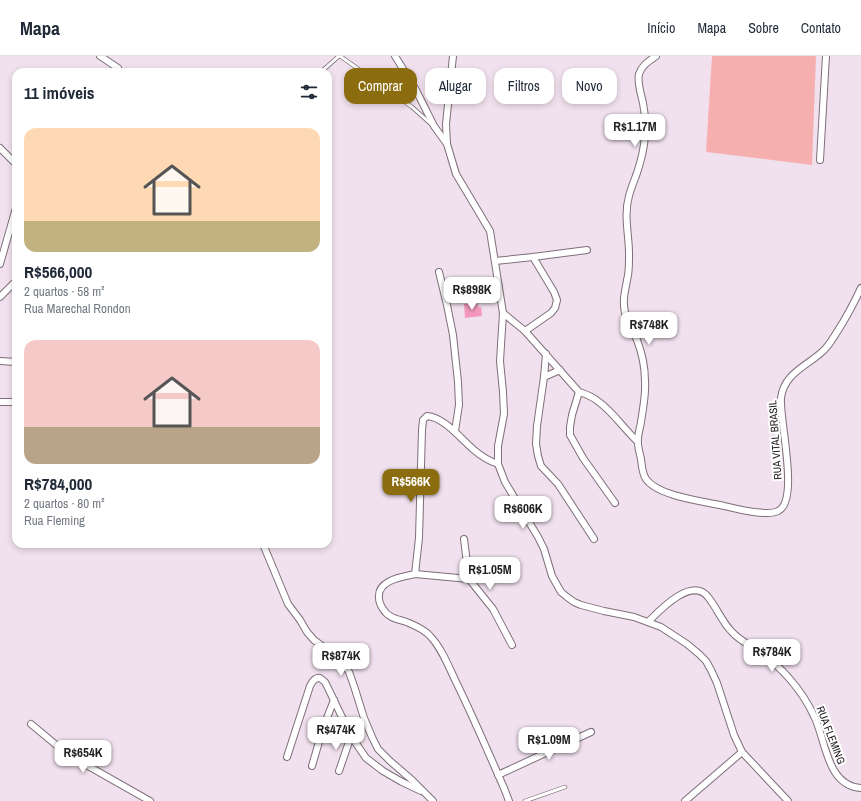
<!DOCTYPE html>
<html lang="pt">
<head>
<meta charset="utf-8">
<style>
	:root { --surface:#fff; --page:#f2f2f3; --text:#1f2937; --muted:#747a83; --line:#e0e1e3; --accent:#8b6d0f }
	body { margin:0; font-family:"Archivo Narrow",sans-serif; background:var(--page); color:var(--text); height:100vh; display:flex; flex-direction:column; font-size:15px; white-space:nowrap }
	* { box-sizing:border-box; margin:0 }
	p { font-size:13px; color:var(--muted) }
	.icon { flex:none; width:22px; height:22px; fill:none; stroke:currentColor; stroke-width:2; stroke-linecap:round; stroke-linejoin:round }
	.map { position:relative; flex:1; overflow:hidden }
	.sheet { position:absolute; left:12px; top:12px; width:320px; height:480px; display:flex; flex-direction:column; background:var(--surface); border-radius:12px; box-shadow:0 2px 6px #0003 }
	.sheet>* { flex:none }
	.hud { position:absolute; left:344px; top:12px; width:380px; height:36px; display:flex; gap:8px }
	.price { position:absolute; translate:-50% -34px; padding:0 9px; border-radius:8px; background:#fff; color:#222; font-size:13px; line-height:26px; filter:drop-shadow(0 1px 2px #0008) }
	.price::after { content:''; position:absolute; left:50%; top:24px; width:12px; height:9px; margin-left:-6px; background:inherit; clip-path:polygon(0 0,100% 0,50% 100%) }
	.price.current { background:var(--accent); color:#fff }
	ul { padding:0; list-style:none }
	li { display:grid; align-content:center; gap:8px; height:212px; padding:0 12px }
	li span { display:grid; place-items:center; height:124px; border-radius:12px; color:#555 }
	li>.icon { margin-inline-start:auto }
	span .icon { width:72px; height:72px; fill:#fffc; stroke-width:1 }
	li b { font-size:17px }
	h2 { display:flex; justify-content:space-between; align-items:center; height:48px; padding:0 12px; font-size:17px }
	.pill { padding:0 14px; border-radius:12px; background:var(--surface); box-shadow:0 2px 6px #0003; font-size:14px; line-height:36px }
	.pill.current { background:var(--accent); color:#fff }
	header { display:flex; align-items:center; gap:24px; box-sizing:border-box; height:56px; padding:0 20px; background:var(--surface); border-bottom:1px solid var(--line) }
	header strong { font-size:19px }
	nav { display:flex; gap:22px; margin-inline-start:auto; font-size:14px }
	.map>svg:first-child { display:block }
</style>
</head>
<body>
<header>
<strong>Mapa</strong>
<nav><a>Início</a><a>Mapa</a><a>Sobre</a><a>Contato</a></nav>
</header>
<div class="map">
<svg width="861" height="745" viewBox="0 0 861 745">
	<rect width="100%" height="100%" fill="#f1e1ee"/>
	<path fill="#f6afaf" d="M712,0H816L812,109L706,96Z"/>
	<path fill="#f599bc" d="M478,247V251H481L482,260L465,262L464,248Z"/>
	<g fill="none" stroke-linecap="round" stroke-linejoin="round">
		<g stroke="#7e6f7b" stroke-width="4.5">
			<g id="service">
				<path d="M340,0L412,51L431,68"/>
				<path d="M321,16L339,0"/>
				<path d="M525,745L565,731"/>
			</g>
		</g>
		<g stroke="#7e6f7b" stroke-width="8">
			<g id="minor">
				<path d="M100,0L118,12"/>
				<path d="M395,0L416,34L434,70L447,88"/>
				<path d="M453,0L446,68L447,88L456,118L490,175L503,257L500,305L503,336L504,358L498,390V408L505,426L538,481L544,493L552,520L561,536L567,541L574,546L581,549L604,555L634,561L661,571L687,588L699,598L706,605L711,614L717,627L734,679L742,696L788,745"/>
				<path d="M656,0C649,5 642,9 639,18C637,26 641,38 643,47C645,57 646,69 645,80C644,93 641,105 637,117C634,125 631,132 629,140C623,161 630,182 629,203C629,210 629,217 627,224C626,232 623,240 624,249C624,261 632,273 637,284C642,297 645,311 645,325C646,339 643,352 641,366C640,373 637,380 638,387C638,392 640,398 641,403C642,410 642,417 646,423C658,440 701,445 720,449C733,452 766,461 778,455C800,445 779,363 781,342C784,316 810,309 825,293C830,288 833,282 837,276C846,262 854,247 861,232"/>
				<path d="M0,92L16,108"/>
				<path d="M820,104L826,0"/>
				<path d="M495,205L533,201L587,194"/>
				<path d="M0,208L16,152"/>
				<path d="M439,216L447,249L453,279L458,326L459,349L455,375"/>
				<path d="M0,241L16,225"/>
				<path d="M503,257L525,275L579,336C586,338 593,341 599,346C614,357 624,373 637,385"/>
				<path d="M525,275L551,257L555,252L557,244L554,236L533,201"/>
				<path d="M546,298L544,321L537,370L536,388L538,400L541,410L558,428L594,483"/>
				<path d="M0,305L16,306"/>
				<path d="M544,321L560,314"/>
				<path d="M579,336L572,359L570,371V379L583,402L615,447"/>
				<path d="M0,346H16"/>
				<path d="M498,408C489,405 481,400 474,394C461,383 444,361 427,360L423,364L422,374L419,482L415,518C402,521 377,524 379,542C379,546 381,550 383,553C389,563 399,563 409,567C416,570 425,574 430,580C442,592 450,614 458,630C474,663 489,698 504,732L509,745"/>
				<path d="M464,483L469,523L493,553L512,589"/>
				<path d="M263,488L288,548L300,564L307,576L314,584L322,590L332,596L342,605L349,616L354,630L364,662L372,681L378,693L390,705L412,724L433,745"/>
				<path d="M415,518L469,523"/>
				<path d="M648,566C660,554 692,520 708,541C717,552 722,566 732,576C739,584 748,588 757,594C781,610 802,634 814,660C826,683 826,730 861,732"/>
				<path d="M31,668L67,698L150,745"/>
				<path d="M287,701L310,630C312,626 315,621 320,622L325,626L329,634L351,680L366,702L383,715L402,726L421,735"/>
				<path d="M312,710L323,672L334,644"/>
				<path d="M339,715L351,680"/>
				<path d="M498,719L591,676"/>
				<path d="M685,745L742,696"/>
			</g>
		</g>
		<use href="#service" stroke="#fff" stroke-width="3"/>
		<use href="#minor" stroke="#fff" stroke-width="6"/>
	</g>
	<g text-anchor="middle" stroke-width="4" stroke-linejoin="round" paint-order="stroke">
		<g font-size="11" fill="#252024" stroke="#fff">
			<text transform="translate(775 384) rotate(-94)" y="4">RUA VITAL BRASIL</text>
			<text transform="translate(831 679) rotate(69)" y="4">RUA FLEMING</text>
		</g>
	</g>
</svg>
<b class="price" style="left:635px;top:92px">R$1.17M</b>
<b class="price" style="left:472px;top:255px">R$898K</b>
<b class="price" style="left:649px;top:290px">R$748K</b>
<b class="price current" style="left:411px;top:447px">R$566K</b>
<b class="price" style="left:523px;top:474px">R$606K</b>
<b class="price" style="left:490px;top:535px">R$1.05M</b>
<b class="price" style="left:772px;top:617px">R$784K</b>
<b class="price" style="left:341px;top:621px">R$874K</b>
<b class="price" style="left:336px;top:695px">R$474K</b>
<b class="price" style="left:549px;top:705px">R$1.09M</b>
<b class="price" style="left:83px;top:718px">R$654K</b>
<div class="hud">
<a class="pill current">Comprar</a>
<a class="pill">Alugar</a>
<a class="pill">Filtros</a>
<a class="pill">Novo</a>
</div>
<section class="sheet">
<h2>11 imóveis<svg class="icon" aria-label="filters" viewBox="0 0 24 24"><path d="M4 7h16M4 17h16"/><circle cx="9" cy="7" r="2"/><circle cx="15" cy="17" r="2"/></svg></h2>
<ul>
<li><span style="background:linear-gradient(#ffd9b3 75%,#c2b280 0)"><svg class="icon" aria-label="home" viewBox="0 0 24 24"><path d="M3 11l9-7 9 7M6 9v11h12V9"/></svg></span><div><b>R$566,000</b><p>2 quartos · 58 m²</p><p>Rua Marechal Rondon</p></div></li>
<li><span style="background:linear-gradient(#f6c9c9 70%,#b9a48a 0)"><svg class="icon" aria-label="home" viewBox="0 0 24 24"><path d="M3 11l9-7 9 7M6 9v11h12V9"/></svg></span><div><b>R$784,000</b><p>2 quartos · 80 m²</p><p>Rua Fleming</p></div></li>
</ul>
</section>
</div>
</body>
</html>
